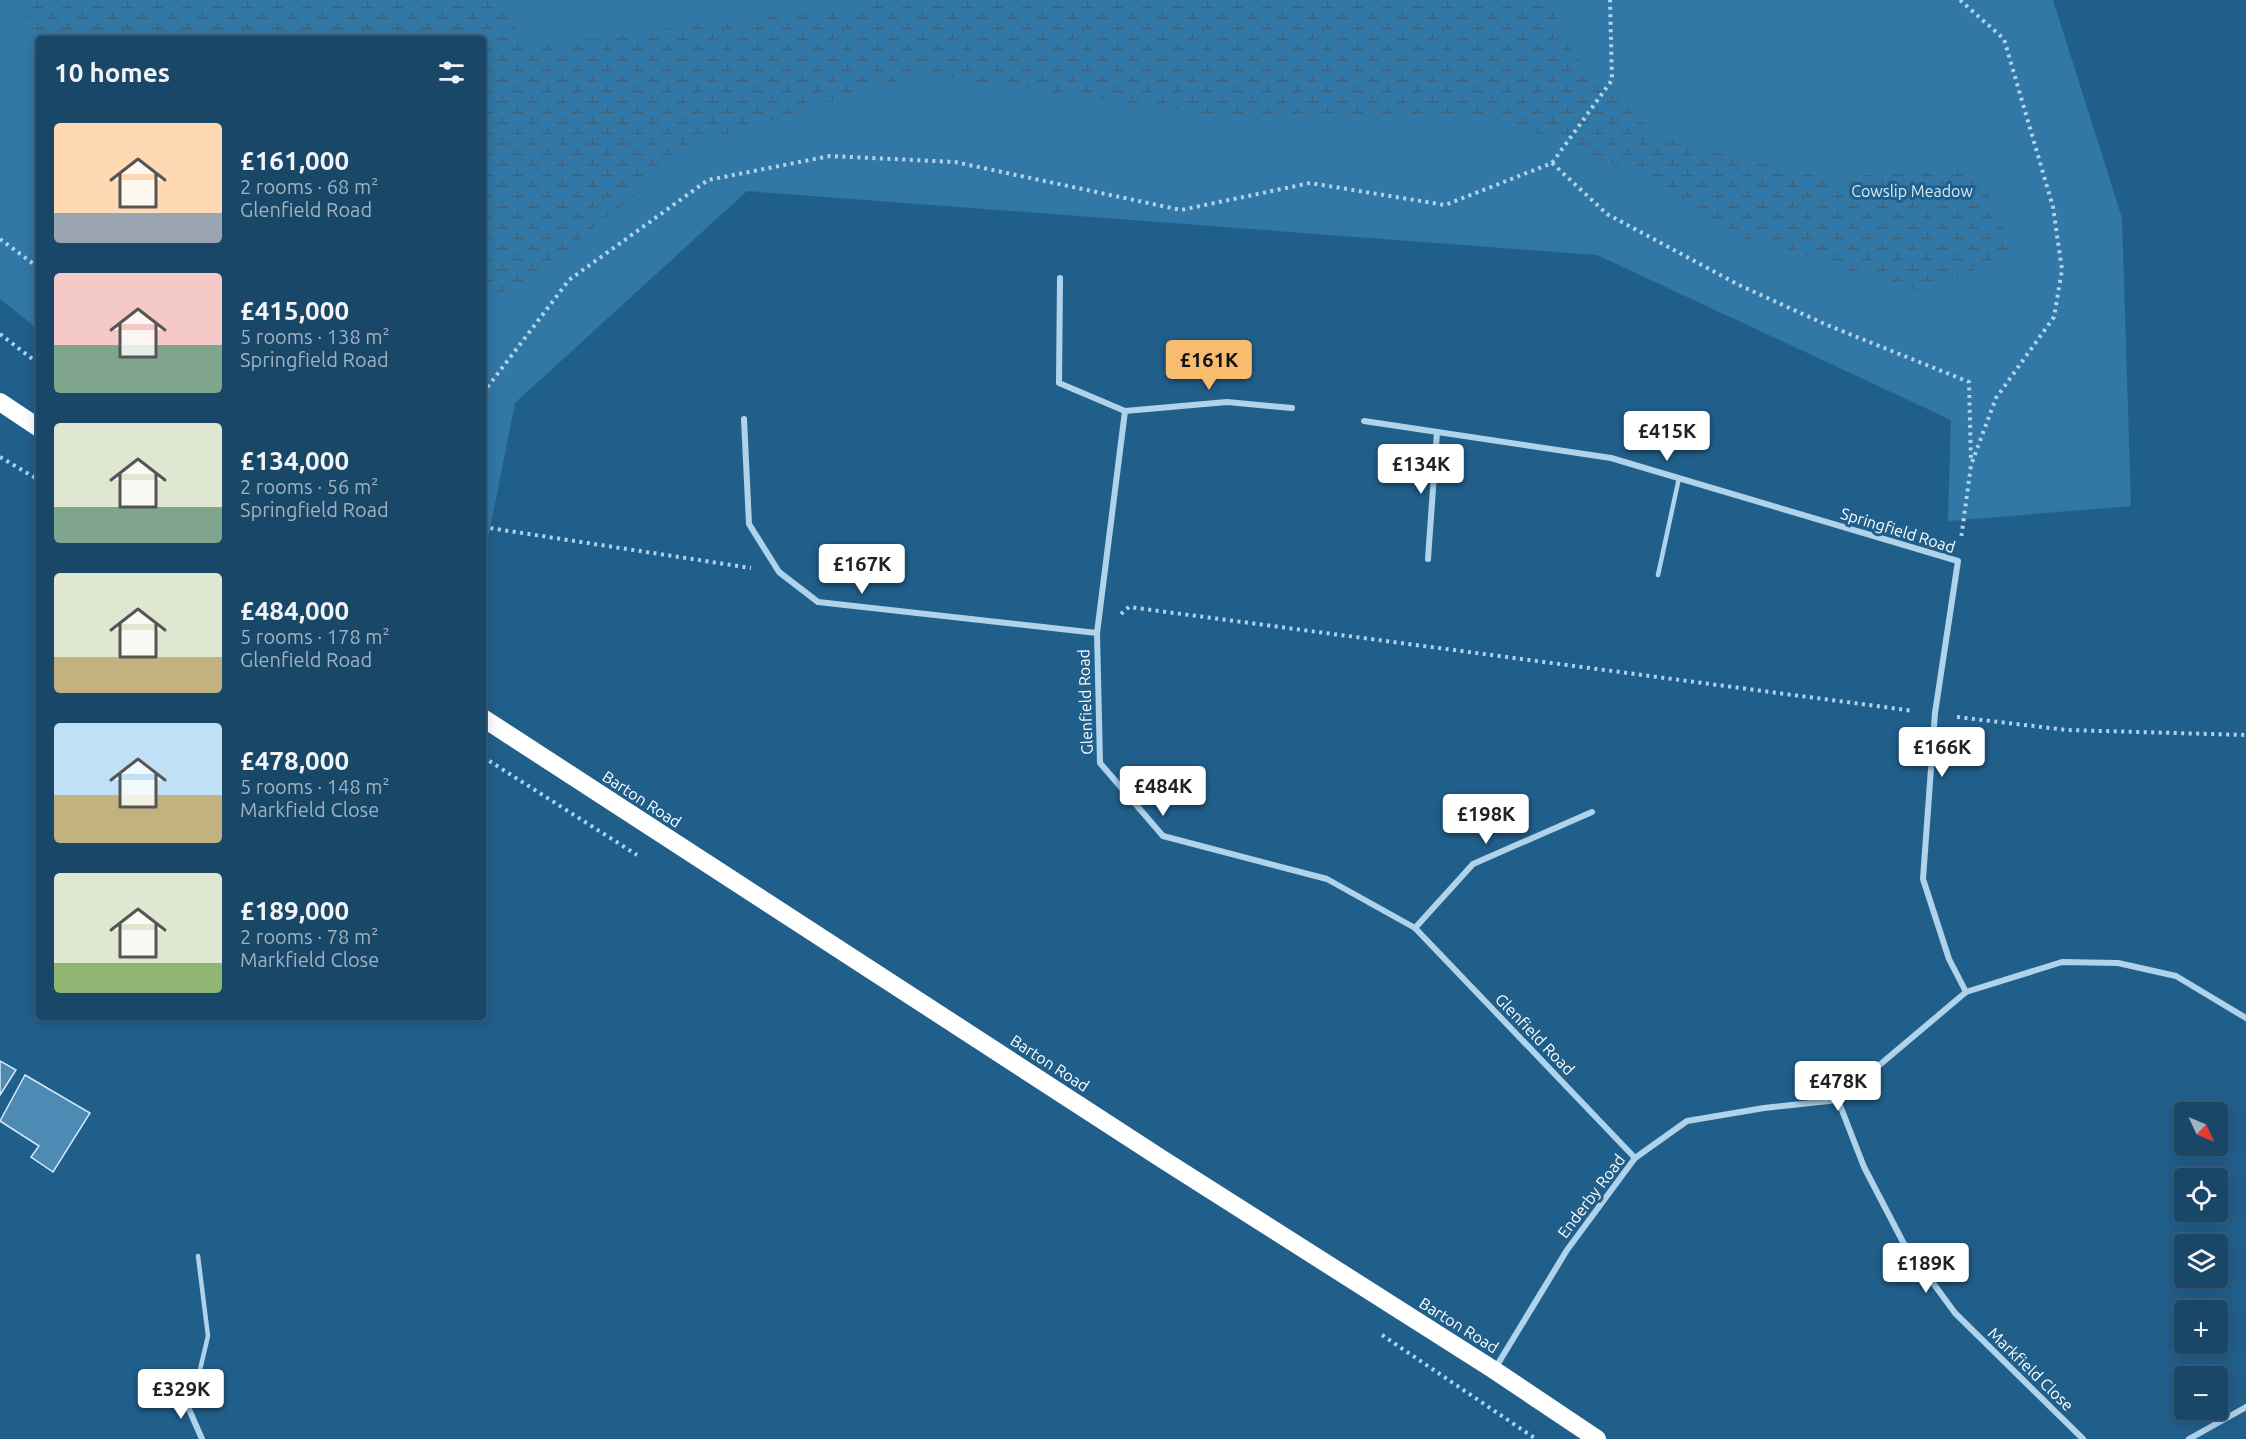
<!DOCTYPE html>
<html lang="en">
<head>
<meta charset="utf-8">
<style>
	:root { --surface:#194768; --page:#224e6e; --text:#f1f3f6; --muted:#9fb2c0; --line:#375f7c; --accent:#f8bc6f }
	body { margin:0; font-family:Ubuntu,sans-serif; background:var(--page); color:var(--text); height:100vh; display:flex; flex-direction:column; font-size:22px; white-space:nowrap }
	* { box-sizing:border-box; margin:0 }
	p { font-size:20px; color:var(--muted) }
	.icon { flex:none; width:33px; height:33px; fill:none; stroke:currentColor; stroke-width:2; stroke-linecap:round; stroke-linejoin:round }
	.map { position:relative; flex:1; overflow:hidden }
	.panel { position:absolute; left:36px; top:36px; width:450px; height:984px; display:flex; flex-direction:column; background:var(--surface); border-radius:6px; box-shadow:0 3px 15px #0003,0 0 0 2px var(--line) }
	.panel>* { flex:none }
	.needle { width:39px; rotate:134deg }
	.tools { position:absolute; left:2174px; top:1102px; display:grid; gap:12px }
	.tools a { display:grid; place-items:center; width:54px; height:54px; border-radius:6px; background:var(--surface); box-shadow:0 3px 15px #0003,0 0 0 2px var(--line); font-size:30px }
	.price { position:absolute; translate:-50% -51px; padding:0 14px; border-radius:6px; background:#fff; color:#222; font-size:20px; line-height:39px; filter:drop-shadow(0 2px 3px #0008) }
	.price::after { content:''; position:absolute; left:50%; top:36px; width:18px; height:14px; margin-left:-9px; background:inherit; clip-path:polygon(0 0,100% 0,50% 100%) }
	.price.current { background:var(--accent); color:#111 }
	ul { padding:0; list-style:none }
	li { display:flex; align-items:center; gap:18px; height:150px; padding:0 18px }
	li span { display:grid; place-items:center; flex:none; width:168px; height:120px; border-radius:6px; color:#555 }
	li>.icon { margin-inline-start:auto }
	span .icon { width:72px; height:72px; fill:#fffc; stroke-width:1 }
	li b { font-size:26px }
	h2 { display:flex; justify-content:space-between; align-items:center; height:72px; padding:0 18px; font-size:26px }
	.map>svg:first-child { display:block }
</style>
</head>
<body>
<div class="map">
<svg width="2246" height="1439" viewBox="0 0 2246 1439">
	<defs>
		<pattern id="wetland-marsh" width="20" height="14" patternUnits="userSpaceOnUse" patternTransform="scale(1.5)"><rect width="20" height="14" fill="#3278a6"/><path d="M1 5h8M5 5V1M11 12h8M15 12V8" fill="none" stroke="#3f6279"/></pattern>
	</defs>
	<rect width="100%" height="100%" fill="#215f8b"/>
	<path fill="#3278a6" d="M0,0H2053L2122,218L2131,506L1948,521L1951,420L1597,255L747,191L515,403L483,564V39H39V330L0,299Z"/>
	<path fill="url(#wetland-marsh)" d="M18,0H500L529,47L743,18L863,7L869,0H1550L1571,50L1656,135L1822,177L1977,169L2013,250L1927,294L1734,236L1628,171L1499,118L1228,117L920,74L702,142L520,287L483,298V39H39V57Z"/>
	<g fill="#4e8bb4" stroke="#d3e9f8" stroke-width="1.5">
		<path d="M0,1061L16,1070L0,1095Z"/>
		<path d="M25,1075L90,1113L53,1172L31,1157L39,1146L0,1121Z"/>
	</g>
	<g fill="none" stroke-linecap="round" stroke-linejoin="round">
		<g stroke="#aed3eb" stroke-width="4" stroke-dasharray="3 4.5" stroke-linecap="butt">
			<path d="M1960,0L2004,39L2053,207L2062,270L2054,317L1996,398L1971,465L1961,539"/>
			<path d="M1552,163L1607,214L1739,285L1827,325L1969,382L1971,462"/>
			<path d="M0,239L39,268"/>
			<path d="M0,334L39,364"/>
			<path d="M483,393L569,280L708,180L830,156L955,162L1181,210L1310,183L1445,205L1552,163L1612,80L1610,0"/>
			<path d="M0,457L39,480"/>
			<path d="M483,527L751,568"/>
			<path d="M1121,614L1129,607L1914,711"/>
			<path d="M1957,717L2067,730L2246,735"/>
			<path d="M483,757L637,855"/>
			<path d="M1382,1335L1536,1439"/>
		</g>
		<g stroke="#aed3eb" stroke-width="4.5">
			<path d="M1658,575L1679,478"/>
			<path d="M181,1391L199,1374L208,1336L198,1256"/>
		</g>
		<g stroke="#aed3eb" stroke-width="6">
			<path d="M1060,278L1059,383L1125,411L1097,633L1100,763L1163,836L1327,879L1415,928L1635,1158"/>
			<path d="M1125,411L1227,402L1292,408"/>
			<path d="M744,419L749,524L779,572L818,602L1097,633"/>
			<path d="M1364,421L1611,458L1958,561L1935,713L1923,879L1949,959L1966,992"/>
			<path d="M1428,559L1437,432"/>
			<path d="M1415,928L1473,864L1592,812"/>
			<path d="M1838,1100L1864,1167L1903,1242L1955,1313L2083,1439"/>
			<path d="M1496,1367L1567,1250L1635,1158L1687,1121L1764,1108L1838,1100L1966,992L2062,962L2118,963L2176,976L2246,1018"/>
			<path d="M181,1391L202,1439"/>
			<path d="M2189,1439L2246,1407"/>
		</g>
		<g stroke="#fff" stroke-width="18">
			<path d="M0,402L39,428"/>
			<path d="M483,718L1162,1159L1494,1370L1597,1439"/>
		</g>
	</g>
	<g text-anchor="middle" stroke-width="6" stroke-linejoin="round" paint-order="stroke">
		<g font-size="16" fill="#d3e9f8" stroke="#215f8b">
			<text x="1912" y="197">Cowslip Meadow</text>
		</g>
		<g font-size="16" fill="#fff" stroke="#215f8b">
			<text transform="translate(1898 530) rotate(17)" y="6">Springfield Road</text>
			<text transform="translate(1085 702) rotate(-92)" y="6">Glenfield Road</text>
			<text transform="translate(642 799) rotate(33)" y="6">Barton Road</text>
			<text transform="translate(1535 1034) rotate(46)" y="6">Glenfield Road</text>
			<text transform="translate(1050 1063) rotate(33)" y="6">Barton Road</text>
			<text transform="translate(1591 1196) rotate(-53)" y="6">Enderby Road</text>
			<text transform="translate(1459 1325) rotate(32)" y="6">Barton Road</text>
			<text transform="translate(2031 1369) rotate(44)" y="6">Markfield Close</text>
		</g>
	</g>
</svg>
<div class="tools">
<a><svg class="needle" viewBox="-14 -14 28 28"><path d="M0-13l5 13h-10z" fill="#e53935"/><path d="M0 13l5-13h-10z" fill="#9fb2c0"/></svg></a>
<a><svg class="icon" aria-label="locate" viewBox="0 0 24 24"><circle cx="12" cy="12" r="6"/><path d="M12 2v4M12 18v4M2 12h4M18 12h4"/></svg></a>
<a><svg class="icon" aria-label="layers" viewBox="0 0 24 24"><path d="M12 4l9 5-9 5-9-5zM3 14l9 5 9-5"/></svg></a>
<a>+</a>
<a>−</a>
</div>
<b class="price current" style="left:1209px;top:391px">£161K</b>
<b class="price" style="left:1667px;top:462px">£415K</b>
<b class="price" style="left:1421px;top:495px">£134K</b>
<b class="price" style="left:862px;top:595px">£167K</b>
<b class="price" style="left:1942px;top:778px">£166K</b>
<b class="price" style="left:1163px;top:817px">£484K</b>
<b class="price" style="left:1486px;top:845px">£198K</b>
<b class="price" style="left:1838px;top:1112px">£478K</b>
<b class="price" style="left:1926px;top:1294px">£189K</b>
<b class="price" style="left:181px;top:1420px">£329K</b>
<section class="panel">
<h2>10 homes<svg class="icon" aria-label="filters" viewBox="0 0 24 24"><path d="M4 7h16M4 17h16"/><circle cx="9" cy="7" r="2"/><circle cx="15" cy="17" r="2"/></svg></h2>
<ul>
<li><span style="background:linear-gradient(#ffd9b3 75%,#9aa5b1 0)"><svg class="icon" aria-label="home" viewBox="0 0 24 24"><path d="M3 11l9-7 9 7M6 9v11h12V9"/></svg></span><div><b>£161,000</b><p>2 rooms · 68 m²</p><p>Glenfield Road</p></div></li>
<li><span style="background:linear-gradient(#f6c9c9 60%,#7fa58c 0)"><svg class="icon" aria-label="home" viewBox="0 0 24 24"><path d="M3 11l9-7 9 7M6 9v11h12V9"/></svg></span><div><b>£415,000</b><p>5 rooms · 138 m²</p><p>Springfield Road</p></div></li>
<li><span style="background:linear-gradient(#dfe7d0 70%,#7fa58c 0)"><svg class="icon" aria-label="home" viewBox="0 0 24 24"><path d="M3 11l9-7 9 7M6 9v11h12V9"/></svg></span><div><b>£134,000</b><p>2 rooms · 56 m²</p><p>Springfield Road</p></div></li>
<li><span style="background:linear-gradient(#dfe7d0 70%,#c2b280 0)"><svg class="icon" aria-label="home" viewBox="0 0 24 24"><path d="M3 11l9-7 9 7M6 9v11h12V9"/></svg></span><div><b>£484,000</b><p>5 rooms · 178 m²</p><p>Glenfield Road</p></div></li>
<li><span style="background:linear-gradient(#bfe0f5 60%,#c2b280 0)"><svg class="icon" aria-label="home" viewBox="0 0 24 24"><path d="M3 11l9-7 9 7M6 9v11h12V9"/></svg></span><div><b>£478,000</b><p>5 rooms · 148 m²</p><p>Markfield Close</p></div></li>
<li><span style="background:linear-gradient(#dfe7d0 75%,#8fb573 0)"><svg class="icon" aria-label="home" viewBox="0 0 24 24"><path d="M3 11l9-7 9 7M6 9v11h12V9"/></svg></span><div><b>£189,000</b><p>2 rooms · 78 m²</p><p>Markfield Close</p></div></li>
</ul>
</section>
</div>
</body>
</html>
